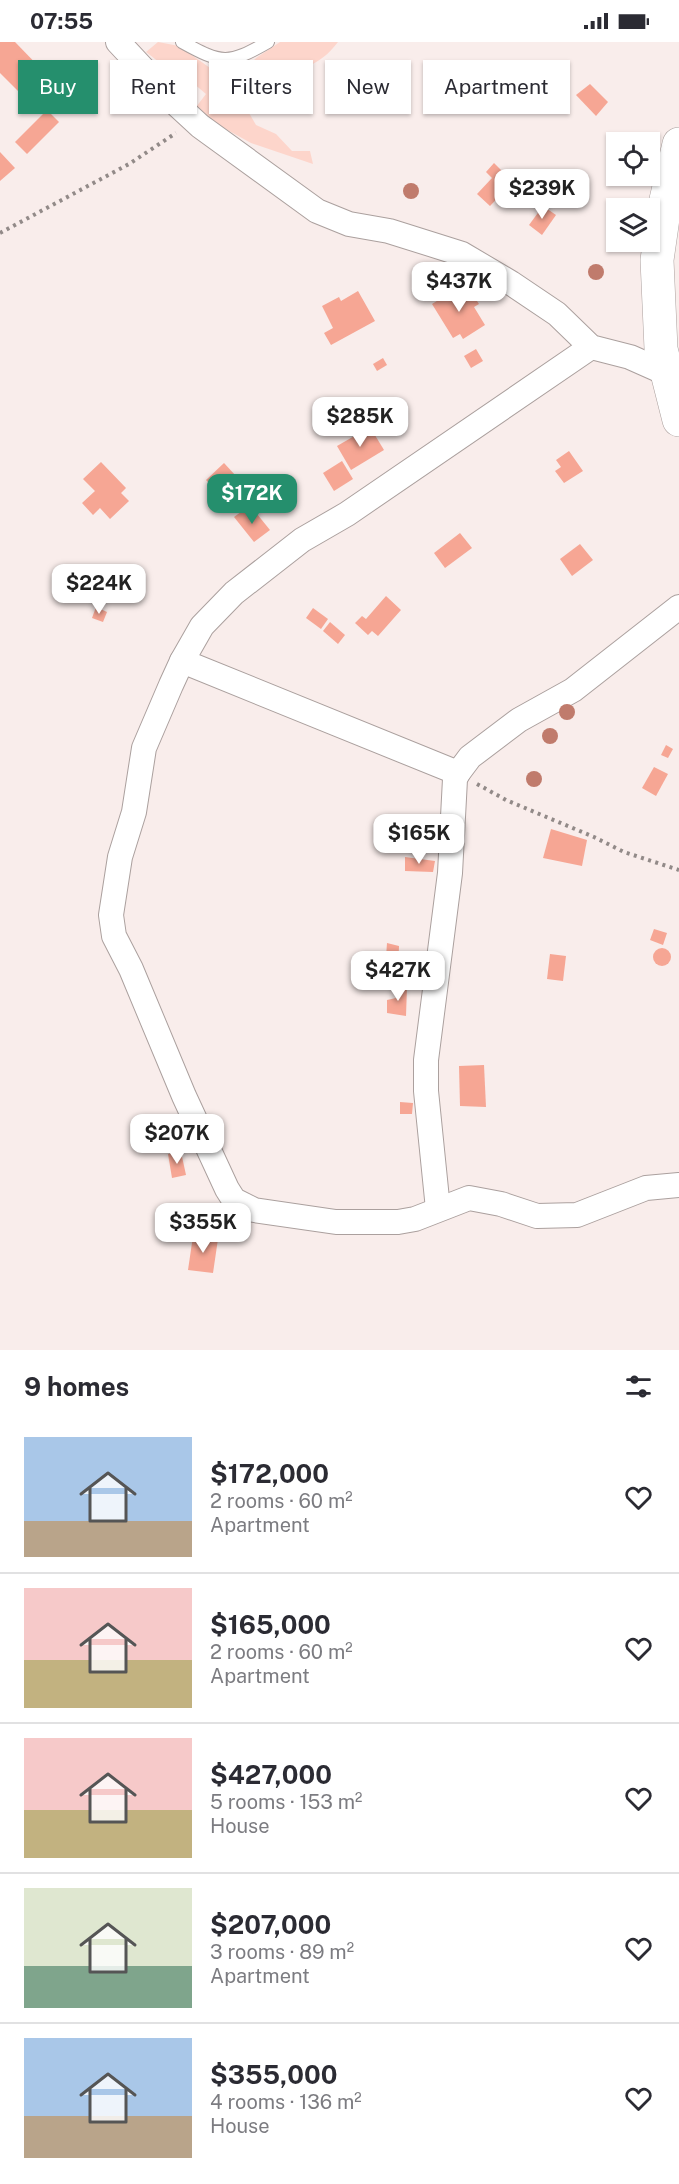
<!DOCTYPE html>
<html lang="en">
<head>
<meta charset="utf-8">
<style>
	:root { --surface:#fff; --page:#f7f7f7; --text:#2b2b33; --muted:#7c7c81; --line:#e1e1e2; --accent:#258f6d }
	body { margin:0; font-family:"Public Sans",sans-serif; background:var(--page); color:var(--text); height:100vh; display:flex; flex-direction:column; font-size:22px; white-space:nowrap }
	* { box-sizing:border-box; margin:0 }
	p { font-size:20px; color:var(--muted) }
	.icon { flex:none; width:33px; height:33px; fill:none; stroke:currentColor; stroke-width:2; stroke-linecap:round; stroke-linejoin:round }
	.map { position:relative; height:1308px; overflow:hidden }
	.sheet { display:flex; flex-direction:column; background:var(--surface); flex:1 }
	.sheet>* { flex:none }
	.banner { position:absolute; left:18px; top:18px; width:644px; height:54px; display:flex; gap:12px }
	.fabs { position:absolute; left:606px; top:90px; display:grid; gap:12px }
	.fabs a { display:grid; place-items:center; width:54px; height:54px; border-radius:0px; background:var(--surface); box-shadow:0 2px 4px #0004; font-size:30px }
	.price { position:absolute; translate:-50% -51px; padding:0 14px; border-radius:12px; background:#fff; color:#222; font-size:20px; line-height:39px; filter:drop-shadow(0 2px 3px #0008) }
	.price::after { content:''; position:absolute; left:50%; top:36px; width:18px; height:14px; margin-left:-9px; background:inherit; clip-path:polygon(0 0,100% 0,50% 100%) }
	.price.active { background:var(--accent); color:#fff }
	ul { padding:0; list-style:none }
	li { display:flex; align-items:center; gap:18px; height:150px; padding:0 24px }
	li+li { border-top:2px solid var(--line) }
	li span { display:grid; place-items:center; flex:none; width:168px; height:120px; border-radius:0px; color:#555 }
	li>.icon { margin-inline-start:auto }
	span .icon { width:72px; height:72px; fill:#fffc; stroke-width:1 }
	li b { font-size:26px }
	h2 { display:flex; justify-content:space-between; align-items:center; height:72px; padding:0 24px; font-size:26px }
	.pill { padding:0 21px; border-radius:0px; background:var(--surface); box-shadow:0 2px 4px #0004; font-size:21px; line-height:54px }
	.pill.active { background:var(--accent); color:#fff }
	.status { display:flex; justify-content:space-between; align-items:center; height:42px; padding:0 30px; background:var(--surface); direction:ltr }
	.status svg { height:16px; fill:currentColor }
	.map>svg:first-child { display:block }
</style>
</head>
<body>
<div class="status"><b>07:55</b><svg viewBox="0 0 49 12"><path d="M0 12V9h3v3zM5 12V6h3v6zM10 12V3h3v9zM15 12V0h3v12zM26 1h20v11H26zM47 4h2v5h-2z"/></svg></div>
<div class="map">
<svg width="679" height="1308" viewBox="0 0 679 1308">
	<rect width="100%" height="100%" fill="#f9edeb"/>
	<path fill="#fdd5cb" d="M158,0L179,4L220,33L243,30L256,16L280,0H338C318,26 304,23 278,38L297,49L305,60L245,64L256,83L276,92L292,109H310L313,122L251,101L193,69L206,52L193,41L168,27L146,10Z"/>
	<g fill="#f6a694">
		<path d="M0,0H15L46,32L23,54L0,31Z"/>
		<path d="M590,42L608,60L596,74L576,53Z"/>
		<path d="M47,68L59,80L27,112L15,100Z"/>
		<path d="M0,110L15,126L0,139Z"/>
		<path d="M494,121L513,140L490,164L477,152L492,136L486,130Z"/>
		<path d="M543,164L556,173L542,193L529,183Z"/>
		<path d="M461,244L466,253L471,250L479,262L474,265L485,283L463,297L460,292L453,296L432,262Z"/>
		<path d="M358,249L375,279L331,303L324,291L333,286L322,264L339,255L341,259Z"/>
		<path d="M476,307L483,319L471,326L464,314Z"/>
		<path d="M383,316L387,323L377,329L373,322Z"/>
		<path d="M370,385L384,408L351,428L337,404Z"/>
		<path d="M569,409L583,429L564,441L555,429L561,425L556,418Z"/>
		<path d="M342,419L353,437L334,449L323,431Z"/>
		<path d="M101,420L126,446L121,451L129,459L110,477L100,466L93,473L82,461L95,449L83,437Z"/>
		<path d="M224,421L236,434L217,450L206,438Z"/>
		<path d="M245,467L253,476L257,472L270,488L254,500L234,475Z"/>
		<path d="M460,491L472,506L445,526L434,511Z"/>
		<path d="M580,502L593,518L572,534L560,517Z"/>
		<path d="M386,554L401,568L378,594L372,589L368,593L355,581L362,574L366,577Z"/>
		<path d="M96,565L107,570L103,580L92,576Z"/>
		<path d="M313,566L328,577L321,587L306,576Z"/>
		<path d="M330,580L345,593L338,602L323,589Z"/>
		<path d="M666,703L673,707L668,716L661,713Z"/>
		<path d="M654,725L668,732L656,754L642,746Z"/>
		<path d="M551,787L587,798L582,824L543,816Z"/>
		<path d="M405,815L435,819L433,830L405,829Z"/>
		<path d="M654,887L667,891L663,903L650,898Z"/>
		<path d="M387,901L399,904L398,930L380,928L386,915Z"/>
		<circle cx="662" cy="915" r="9"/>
		<path d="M550,912L566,914L563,939L547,937Z"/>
		<path d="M398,942L407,945L406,974L387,971V958L396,956Z"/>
		<path d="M484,1023L486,1065L460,1064L459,1024Z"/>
		<path d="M400,1060L413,1061L412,1072H400Z"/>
		<path d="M181,1110L186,1133L172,1136L168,1112Z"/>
		<path d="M193,1194L218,1197L213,1231L188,1228Z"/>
	</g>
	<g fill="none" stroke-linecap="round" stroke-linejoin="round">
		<g stroke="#aba09e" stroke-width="14">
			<path id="service" d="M182,0C222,22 228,23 268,0"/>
		</g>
		<g stroke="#aba09e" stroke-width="26">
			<g id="minor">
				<path d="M118,0L174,60L200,84L317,169L349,182L389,189L462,212L511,241L557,272L591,305L630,315L666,331"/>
				<path d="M591,305L347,472L302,498L234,551L202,584L182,619L171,643L144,706L134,770L120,815L111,873L114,894L131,927L184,1054L227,1147L234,1158L254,1168L336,1180H398L415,1177L469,1156L501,1162L537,1174L577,1173L646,1146L679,1143"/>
				<path d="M182,619L458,731"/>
				<path d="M438,1167L426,1049V1018L450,831L454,756L455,737L458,731L470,715L519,678L573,648L679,565"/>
			</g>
		</g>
		<g stroke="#aba09e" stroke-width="34">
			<path id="secondary" d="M679,102L665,162L657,218L661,307L679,378"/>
		</g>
		<g stroke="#928a88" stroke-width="4" stroke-dasharray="3 4.5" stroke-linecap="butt">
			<path d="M0,191L129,122L176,91"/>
			<path d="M477,742L506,758L594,795L624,810L679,828"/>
		</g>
		<use href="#service" stroke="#fff" stroke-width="12"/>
		<use href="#minor" stroke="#fff" stroke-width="24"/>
		<use href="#secondary" stroke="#fff" stroke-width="33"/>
	</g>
	<g fill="#c07b6c">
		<circle cx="411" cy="149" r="8"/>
		<circle cx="596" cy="230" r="8"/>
		<circle cx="567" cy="670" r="8"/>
		<circle cx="550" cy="694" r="8"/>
		<circle cx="534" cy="737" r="8"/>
	</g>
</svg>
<div class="fabs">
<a><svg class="icon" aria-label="locate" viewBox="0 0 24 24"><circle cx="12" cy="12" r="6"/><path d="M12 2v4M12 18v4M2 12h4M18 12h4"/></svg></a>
<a><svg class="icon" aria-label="layers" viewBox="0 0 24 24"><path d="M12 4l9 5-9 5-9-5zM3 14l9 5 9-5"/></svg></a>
</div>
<b class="price" style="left:542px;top:178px">$239K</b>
<b class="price" style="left:459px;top:271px">$437K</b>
<b class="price" style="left:360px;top:406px">$285K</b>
<b class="price active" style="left:252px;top:483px">$172K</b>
<b class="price" style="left:99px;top:573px">$224K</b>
<b class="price" style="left:419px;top:823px">$165K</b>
<b class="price" style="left:398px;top:960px">$427K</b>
<b class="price" style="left:177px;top:1123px">$207K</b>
<b class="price" style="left:203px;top:1212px">$355K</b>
<div class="banner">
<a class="pill active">Buy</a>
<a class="pill">Rent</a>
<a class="pill">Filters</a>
<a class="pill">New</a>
<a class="pill">Apartment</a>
</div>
</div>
<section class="sheet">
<h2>9 homes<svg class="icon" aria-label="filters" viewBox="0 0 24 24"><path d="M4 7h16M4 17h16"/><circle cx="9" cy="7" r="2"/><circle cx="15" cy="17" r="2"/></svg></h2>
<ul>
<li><span style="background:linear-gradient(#a9c7e8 70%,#b9a48a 0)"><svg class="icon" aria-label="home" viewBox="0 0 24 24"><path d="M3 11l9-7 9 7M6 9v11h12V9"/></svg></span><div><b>$172,000</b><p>2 rooms · 60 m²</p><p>Apartment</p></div><svg class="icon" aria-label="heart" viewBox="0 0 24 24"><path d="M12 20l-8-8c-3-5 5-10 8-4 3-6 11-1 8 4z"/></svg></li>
<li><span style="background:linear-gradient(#f6c9c9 60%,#c2b280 0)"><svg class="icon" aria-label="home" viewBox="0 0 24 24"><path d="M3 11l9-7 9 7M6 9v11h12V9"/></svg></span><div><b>$165,000</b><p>2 rooms · 60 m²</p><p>Apartment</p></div><svg class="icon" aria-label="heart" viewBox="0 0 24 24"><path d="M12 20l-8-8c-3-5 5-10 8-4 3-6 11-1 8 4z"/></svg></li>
<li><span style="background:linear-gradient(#f6c9c9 60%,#c2b280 0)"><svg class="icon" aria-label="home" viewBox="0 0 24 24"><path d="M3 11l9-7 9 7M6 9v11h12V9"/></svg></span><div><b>$427,000</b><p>5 rooms · 153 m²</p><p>House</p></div><svg class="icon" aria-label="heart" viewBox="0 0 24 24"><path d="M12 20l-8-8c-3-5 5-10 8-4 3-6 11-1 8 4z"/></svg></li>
<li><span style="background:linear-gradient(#dfe7d0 65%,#7fa58c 0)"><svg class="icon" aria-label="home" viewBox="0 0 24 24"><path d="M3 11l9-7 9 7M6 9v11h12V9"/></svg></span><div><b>$207,000</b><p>3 rooms · 89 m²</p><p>Apartment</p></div><svg class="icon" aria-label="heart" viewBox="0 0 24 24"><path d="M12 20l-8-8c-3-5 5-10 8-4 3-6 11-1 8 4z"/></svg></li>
<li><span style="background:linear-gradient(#a9c7e8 65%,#b9a48a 0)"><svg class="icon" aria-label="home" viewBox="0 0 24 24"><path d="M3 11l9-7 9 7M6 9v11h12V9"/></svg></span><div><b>$355,000</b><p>4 rooms · 136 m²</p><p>House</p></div><svg class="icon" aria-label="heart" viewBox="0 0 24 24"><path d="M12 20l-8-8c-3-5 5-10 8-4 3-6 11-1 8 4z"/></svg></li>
</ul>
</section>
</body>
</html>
